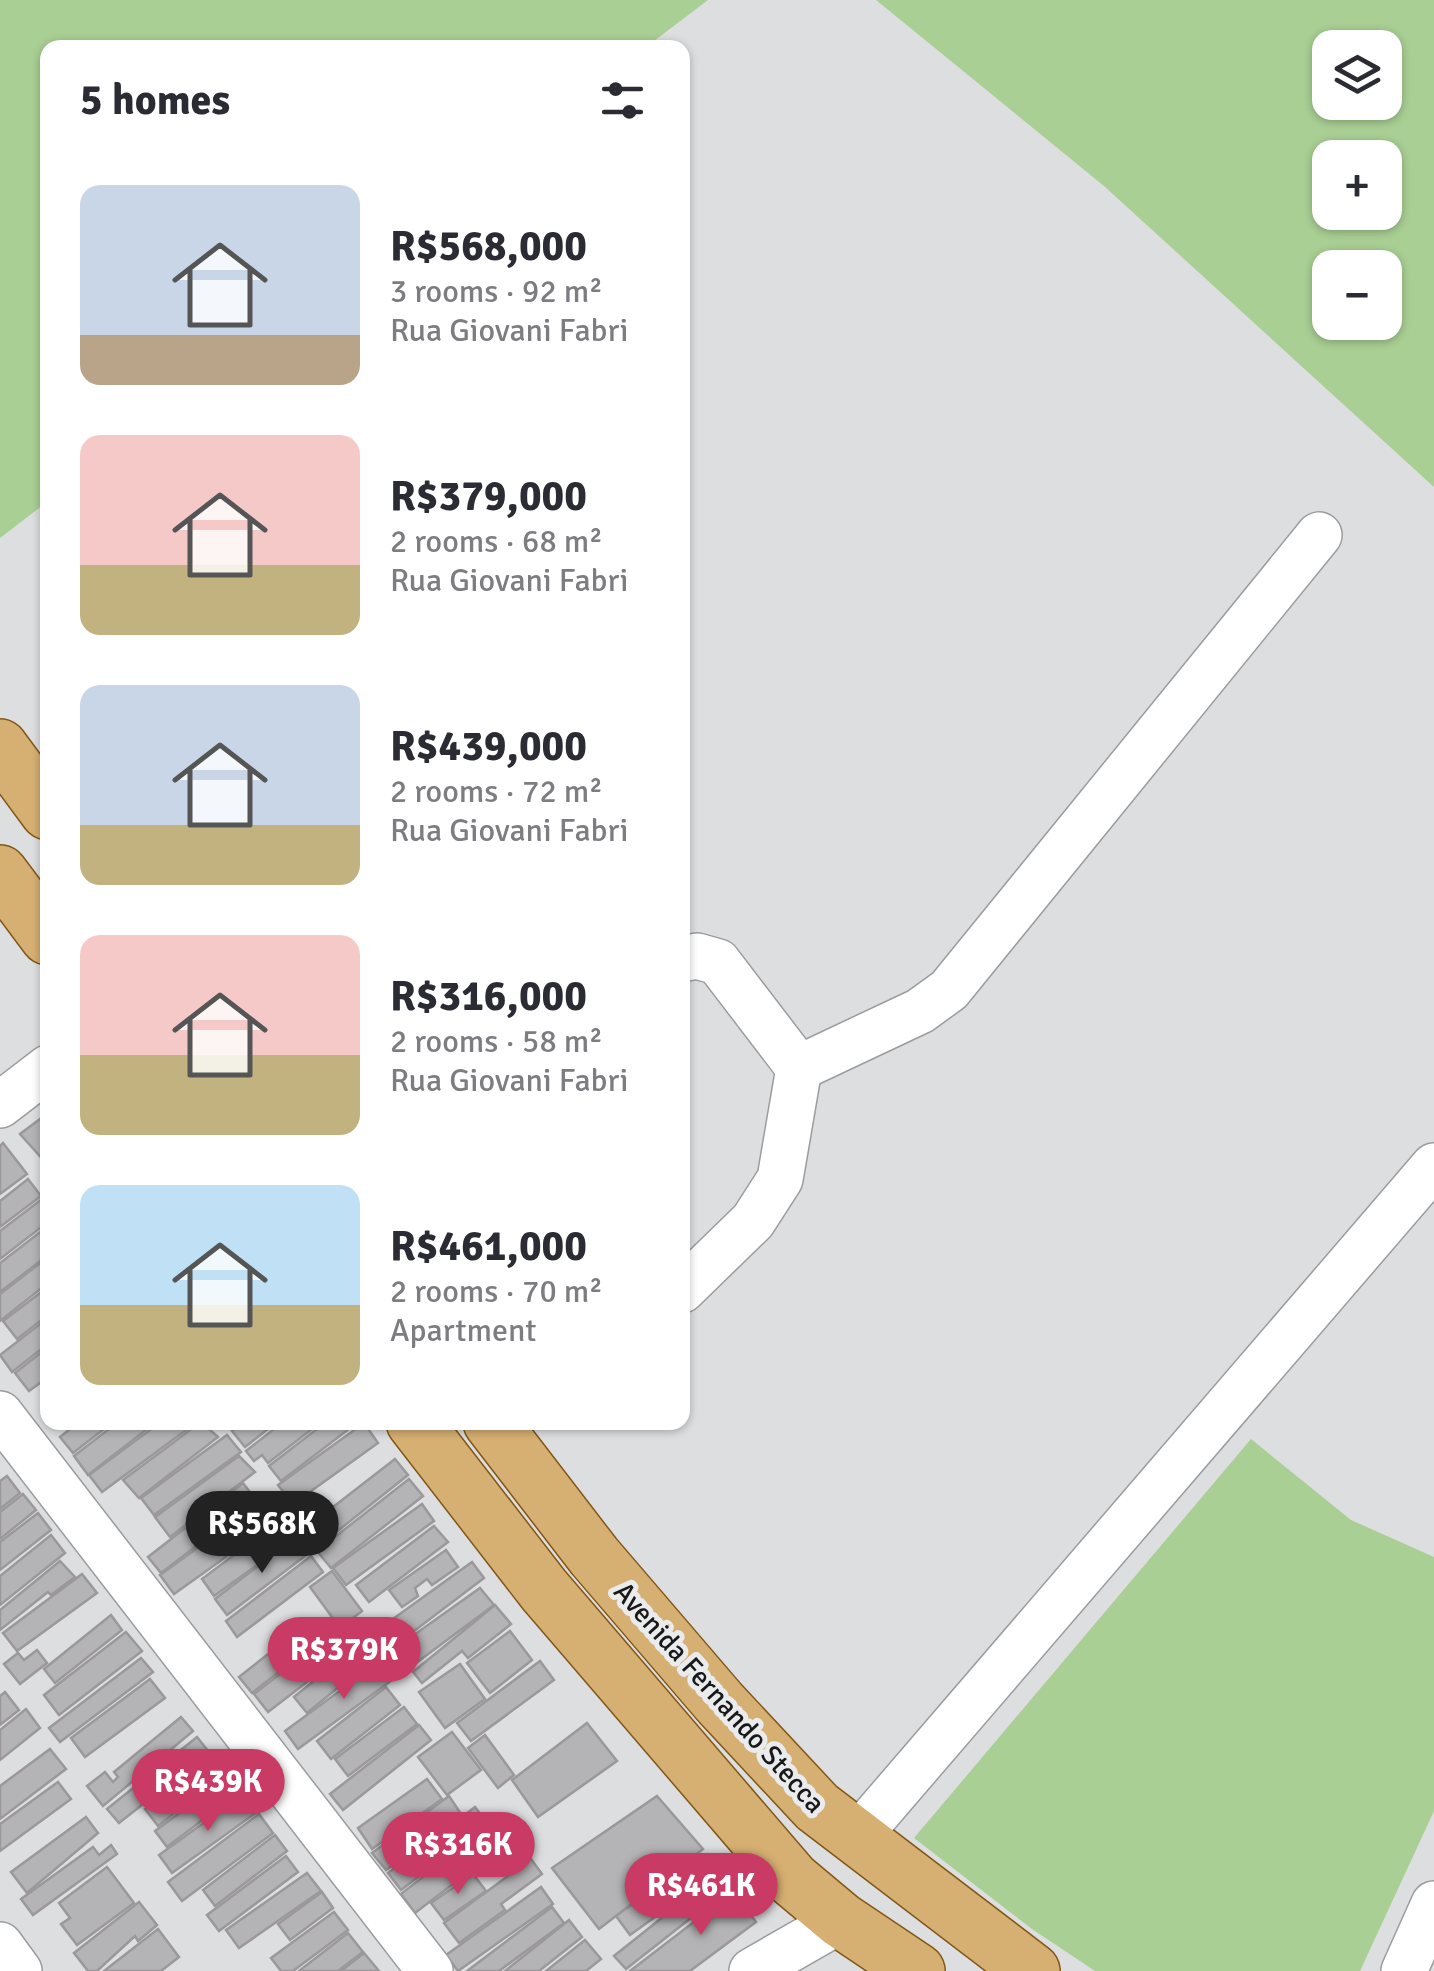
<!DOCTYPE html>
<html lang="en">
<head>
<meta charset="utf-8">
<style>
	:root { --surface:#fff; --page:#f2f2f3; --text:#2b2b33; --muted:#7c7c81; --accent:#c93b65 }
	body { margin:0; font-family:Signika,sans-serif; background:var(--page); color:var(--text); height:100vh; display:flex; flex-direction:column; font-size:38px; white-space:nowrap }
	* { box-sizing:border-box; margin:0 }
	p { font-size:32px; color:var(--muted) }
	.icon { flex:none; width:55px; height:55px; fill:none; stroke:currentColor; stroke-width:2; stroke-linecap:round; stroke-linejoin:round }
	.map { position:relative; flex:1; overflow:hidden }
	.sheet { position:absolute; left:40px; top:40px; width:650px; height:1390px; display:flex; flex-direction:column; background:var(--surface); border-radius:20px; box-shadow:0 2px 8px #0004 }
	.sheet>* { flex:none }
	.controls { position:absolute; left:1312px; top:30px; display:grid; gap:20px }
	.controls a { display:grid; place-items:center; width:90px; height:90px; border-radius:20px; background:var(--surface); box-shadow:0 2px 8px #0004; font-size:50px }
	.price { position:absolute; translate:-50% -85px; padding:0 22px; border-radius:35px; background:var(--accent); color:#fff; font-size:32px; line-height:65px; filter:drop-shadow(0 2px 5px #0008) }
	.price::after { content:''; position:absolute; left:50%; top:60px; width:30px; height:22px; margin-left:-15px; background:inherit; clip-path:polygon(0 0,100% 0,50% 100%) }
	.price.selected { background:#222; color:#fff }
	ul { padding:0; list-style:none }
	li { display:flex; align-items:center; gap:30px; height:250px; padding:0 40px }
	li span { display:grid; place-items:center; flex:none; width:280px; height:200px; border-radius:20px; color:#555 }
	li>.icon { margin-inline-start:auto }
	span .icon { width:120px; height:120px; fill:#fffc; stroke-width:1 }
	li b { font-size:42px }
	h2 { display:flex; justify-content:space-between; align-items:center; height:120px; padding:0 40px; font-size:42px }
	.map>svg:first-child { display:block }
</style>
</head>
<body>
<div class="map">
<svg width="1434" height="1971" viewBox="0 0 1434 1971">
	<rect width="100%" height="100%" fill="#dddee0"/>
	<g fill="#a9cf94" fill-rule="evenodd">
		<path d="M0,0H708L646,47L48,48L47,502L0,538Z"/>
		<path d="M876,0H1434V487L1104,186ZM1330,48H1385V102H1330ZM1330,158H1385V212H1330ZM1330,268H1385V322H1330Z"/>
		<path d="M1251,1439L1351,1520L1434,1557V1811L1360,1971H1095L1032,1929L914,1838Z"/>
	</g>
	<g fill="#b4b3b5" stroke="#9a989a" stroke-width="2.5">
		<path d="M48,1113V1161L46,1163L20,1134Z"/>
		<path d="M3,1143L27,1174L0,1194V1146Z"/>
		<path d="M28,1179L41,1196L0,1227V1201Z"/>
		<path d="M42,1199L48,1207V1222L0,1259V1231Z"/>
		<path d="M48,1226V1255L0,1292V1263Z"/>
		<path d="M48,1257V1283L0,1321V1294Z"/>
		<path d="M48,1287V1315L17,1339L3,1321Z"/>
		<path d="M48,1318V1344L12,1372L0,1355Z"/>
		<path d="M48,1347V1377L29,1391L15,1373Z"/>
		<path d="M79,1422H113L73,1453L60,1437Z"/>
		<path d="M118,1422H156L88,1475L74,1456Z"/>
		<path d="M161,1422H197L102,1492L89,1475Z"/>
		<path d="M201,1422L218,1437L139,1498L123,1480Z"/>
		<path d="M243,1422H277L245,1447L232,1431Z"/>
		<path d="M283,1422H321L268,1463L262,1455L254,1461L246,1451Z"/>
		<path d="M326,1422H358L281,1481L269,1466Z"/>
		<path d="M364,1423L378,1443L293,1504L278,1485Z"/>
		<path d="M227,1435L241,1452L154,1515L141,1498Z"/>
		<path d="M239,1456L255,1472L170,1537L155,1517Z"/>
		<path d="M395,1459L408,1475L320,1545L306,1528Z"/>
		<path d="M7,1476L20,1493L0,1509V1481Z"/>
		<path d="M409,1479L423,1496L331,1568L317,1551Z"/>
		<path d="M243,1483L256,1500L161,1573L148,1557Z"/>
		<path d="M23,1494L36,1510L0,1539V1512Z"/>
		<path d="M265,1499L279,1519L174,1594L160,1575Z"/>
		<path d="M422,1504L434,1521L346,1585L333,1568Z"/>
		<path d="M38,1513L51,1530L0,1570V1542Z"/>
		<path d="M278,1522L292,1540L214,1596L202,1579Z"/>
		<path d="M434,1526L448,1542L369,1602L356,1585Z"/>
		<path d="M51,1535L65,1553L0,1605V1576Z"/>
		<path d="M296,1537L309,1553L227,1615L215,1599Z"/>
		<path d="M446,1550L458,1567L432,1585L427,1579L415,1588L418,1596L402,1607L389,1590Z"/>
		<path d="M311,1556L323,1572L237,1637L226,1621Z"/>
		<path d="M60,1561L75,1577L51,1595L48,1592L0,1630V1610Z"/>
		<path d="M472,1562L484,1578L393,1647L379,1629Z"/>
		<path d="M332,1571L362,1611L340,1628L310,1587Z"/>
		<path d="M82,1574L97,1593L17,1651L3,1633Z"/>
		<path d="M480,1588L494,1605L408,1669L401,1661L409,1656L400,1645Z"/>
		<path d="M495,1605L511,1624L468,1658L462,1651L422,1683L413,1672Z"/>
		<path d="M111,1615L122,1630L55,1683L44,1669Z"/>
		<path d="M309,1622L322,1638L252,1693L239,1677Z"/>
		<path d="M510,1631L532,1660L490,1693L467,1663Z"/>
		<path d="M126,1632L142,1651L59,1715L44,1695Z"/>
		<path d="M367,1638L380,1653L307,1713L294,1697Z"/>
		<path d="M319,1644L333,1662L268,1712L254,1694Z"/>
		<path d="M37,1650L47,1663L20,1684L4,1664L18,1653L24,1660Z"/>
		<path d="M390,1654L403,1672L298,1749L285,1731Z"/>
		<path d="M141,1658L153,1672L60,1742L49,1728Z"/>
		<path d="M540,1661L554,1680L471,1741L457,1723Z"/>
		<path d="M460,1664L485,1699L445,1728L419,1692Z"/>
		<path d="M150,1679L165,1698L85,1757L71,1738Z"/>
		<path d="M386,1687L400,1705L331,1759L317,1741Z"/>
		<path d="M5,1692L19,1710L0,1725V1696Z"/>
		<path d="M404,1707L417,1724L348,1776L335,1759Z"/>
		<path d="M26,1709L40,1728L0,1760V1730Z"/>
		<path d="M181,1717L193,1731L103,1806L87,1786L105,1772L113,1782L118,1777L114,1772Z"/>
		<path d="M587,1723L617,1761L538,1817L512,1780Z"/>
		<path d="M419,1725L431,1740L343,1810L330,1794Z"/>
		<path d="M452,1732L481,1770L447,1795L418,1757Z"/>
		<path d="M485,1735L514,1775L498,1788L468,1748Z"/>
		<path d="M197,1737L209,1752L119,1823L107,1809Z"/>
		<path d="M50,1749L66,1769L0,1819V1786Z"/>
		<path d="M215,1753L229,1770L158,1826L145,1809Z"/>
		<path d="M231,1775L242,1790L167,1847L155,1831Z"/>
		<path d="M427,1779L442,1799L372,1849L358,1828Z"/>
		<path d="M58,1782L71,1799L0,1851V1824Z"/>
		<path d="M244,1794L257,1812L172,1873L159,1855Z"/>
		<path d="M449,1796L461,1814L386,1870L372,1853Z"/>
		<path d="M657,1796L703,1849L599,1929L552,1868Z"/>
		<path d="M475,1807L488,1824L401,1890L388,1873Z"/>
		<path d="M259,1814L273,1833L182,1901L168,1882Z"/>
		<path d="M86,1817L98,1833L27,1893L11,1872Z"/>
		<path d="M485,1829L500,1848L415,1913L401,1894Z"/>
		<path d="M275,1835L287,1851L215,1906L203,1890Z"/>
		<path d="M111,1845L117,1854L33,1915L21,1899L93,1847L99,1855Z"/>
		<path d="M286,1856L298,1872L219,1931L207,1915Z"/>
		<path d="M699,1856L713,1875L630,1935L616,1916Z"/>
		<path d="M531,1859L542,1874L501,1904L505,1910L459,1943L444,1923Z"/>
		<path d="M727,1866L738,1881L626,1969L614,1956Z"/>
		<path d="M107,1867L134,1903L77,1945L61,1924L70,1918L59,1903Z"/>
		<path d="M307,1873L321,1891L239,1948L226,1930Z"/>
		<path d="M473,1874L486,1891L444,1920L431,1903Z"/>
		<path d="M541,1887L553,1904L458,1971L446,1955Z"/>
		<path d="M322,1892L333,1908L290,1940L278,1924Z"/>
		<path d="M733,1892L756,1922L690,1971H630Z"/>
		<path d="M139,1902L157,1925L138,1941L135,1936L97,1971H88L74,1953Z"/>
		<path d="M552,1907L564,1923L499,1971H467Z"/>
		<path d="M334,1912L348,1930L293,1971H281L271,1958Z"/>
		<path d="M569,1920L582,1937L539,1971H505Z"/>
		<path d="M158,1929L179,1957L161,1971H104Z"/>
		<path d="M348,1933L363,1952L338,1971H299Z"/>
		<path d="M585,1940L601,1959L586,1971H546Z"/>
		<path d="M364,1953L379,1971H341Z"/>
	</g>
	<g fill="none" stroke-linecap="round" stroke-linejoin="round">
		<g stroke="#9b9c9e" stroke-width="48">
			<g id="minor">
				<path d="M682,959L697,956L718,962L799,1068L780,1179L753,1221L682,1290"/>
				<path d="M799,1068L920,1011L949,990L1319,535"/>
				<path d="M0,1105L48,1068"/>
				<path d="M0,1414L430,1971"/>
				<path d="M856,1838L1434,1166"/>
				<path d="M0,1945L19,1971"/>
				<path d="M752,1971L841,1920"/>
				<path d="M1404,1971L1434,1904"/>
			</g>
		</g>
		<g stroke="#825716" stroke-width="58">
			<g id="major">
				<path d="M0,747L48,812"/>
				<path d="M0,873L48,937"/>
				<path d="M414,1422L544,1590L792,1879L841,1920L917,1971"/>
				<path d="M491,1422L594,1556L720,1703L817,1807L1032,1971"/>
			</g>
		</g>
		<use href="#minor" stroke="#fff" stroke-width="45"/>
		<use href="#major" stroke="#d6af72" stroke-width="55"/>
	</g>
	<g text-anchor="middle" stroke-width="10" stroke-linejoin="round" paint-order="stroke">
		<g font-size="28" fill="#181819" stroke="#eaebed">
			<text transform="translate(720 1697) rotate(48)" y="10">Avenida Fernando Stecca</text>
		</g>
	</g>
</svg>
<div class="controls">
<a><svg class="icon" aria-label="layers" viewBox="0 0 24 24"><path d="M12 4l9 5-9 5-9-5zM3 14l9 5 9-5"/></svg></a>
<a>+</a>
<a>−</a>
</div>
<b class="price selected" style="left:262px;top:1576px">R$568K</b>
<b class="price" style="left:344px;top:1702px">R$379K</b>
<b class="price" style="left:208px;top:1834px">R$439K</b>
<b class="price" style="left:458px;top:1897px">R$316K</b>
<b class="price" style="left:701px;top:1938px">R$461K</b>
<section class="sheet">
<h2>5 homes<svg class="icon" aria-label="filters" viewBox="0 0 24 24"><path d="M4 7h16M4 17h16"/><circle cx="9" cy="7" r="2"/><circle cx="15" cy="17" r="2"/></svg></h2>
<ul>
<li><span style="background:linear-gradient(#c9d6e8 75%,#b9a48a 0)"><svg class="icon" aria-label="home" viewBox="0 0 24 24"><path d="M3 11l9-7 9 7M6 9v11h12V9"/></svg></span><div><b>R$568,000</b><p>3 rooms · 92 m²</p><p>Rua Giovani Fabri</p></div></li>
<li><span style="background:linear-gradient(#f6c9c9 65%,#c2b280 0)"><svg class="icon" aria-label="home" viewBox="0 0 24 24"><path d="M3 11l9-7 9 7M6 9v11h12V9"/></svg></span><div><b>R$379,000</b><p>2 rooms · 68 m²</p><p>Rua Giovani Fabri</p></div></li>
<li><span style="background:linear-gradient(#c9d6e8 70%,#c2b280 0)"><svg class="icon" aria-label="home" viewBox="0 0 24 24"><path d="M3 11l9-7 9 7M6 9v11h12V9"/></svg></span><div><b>R$439,000</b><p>2 rooms · 72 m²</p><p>Rua Giovani Fabri</p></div></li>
<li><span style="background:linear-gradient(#f6c9c9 60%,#c2b280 0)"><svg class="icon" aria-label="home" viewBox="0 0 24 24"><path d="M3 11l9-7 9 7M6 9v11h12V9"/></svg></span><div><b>R$316,000</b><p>2 rooms · 58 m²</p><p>Rua Giovani Fabri</p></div></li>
<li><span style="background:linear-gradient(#bfe0f5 60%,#c2b280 0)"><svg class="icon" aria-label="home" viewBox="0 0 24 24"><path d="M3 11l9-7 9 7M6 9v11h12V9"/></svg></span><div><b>R$461,000</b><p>2 rooms · 70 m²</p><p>Apartment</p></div></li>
</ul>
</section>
</div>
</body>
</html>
